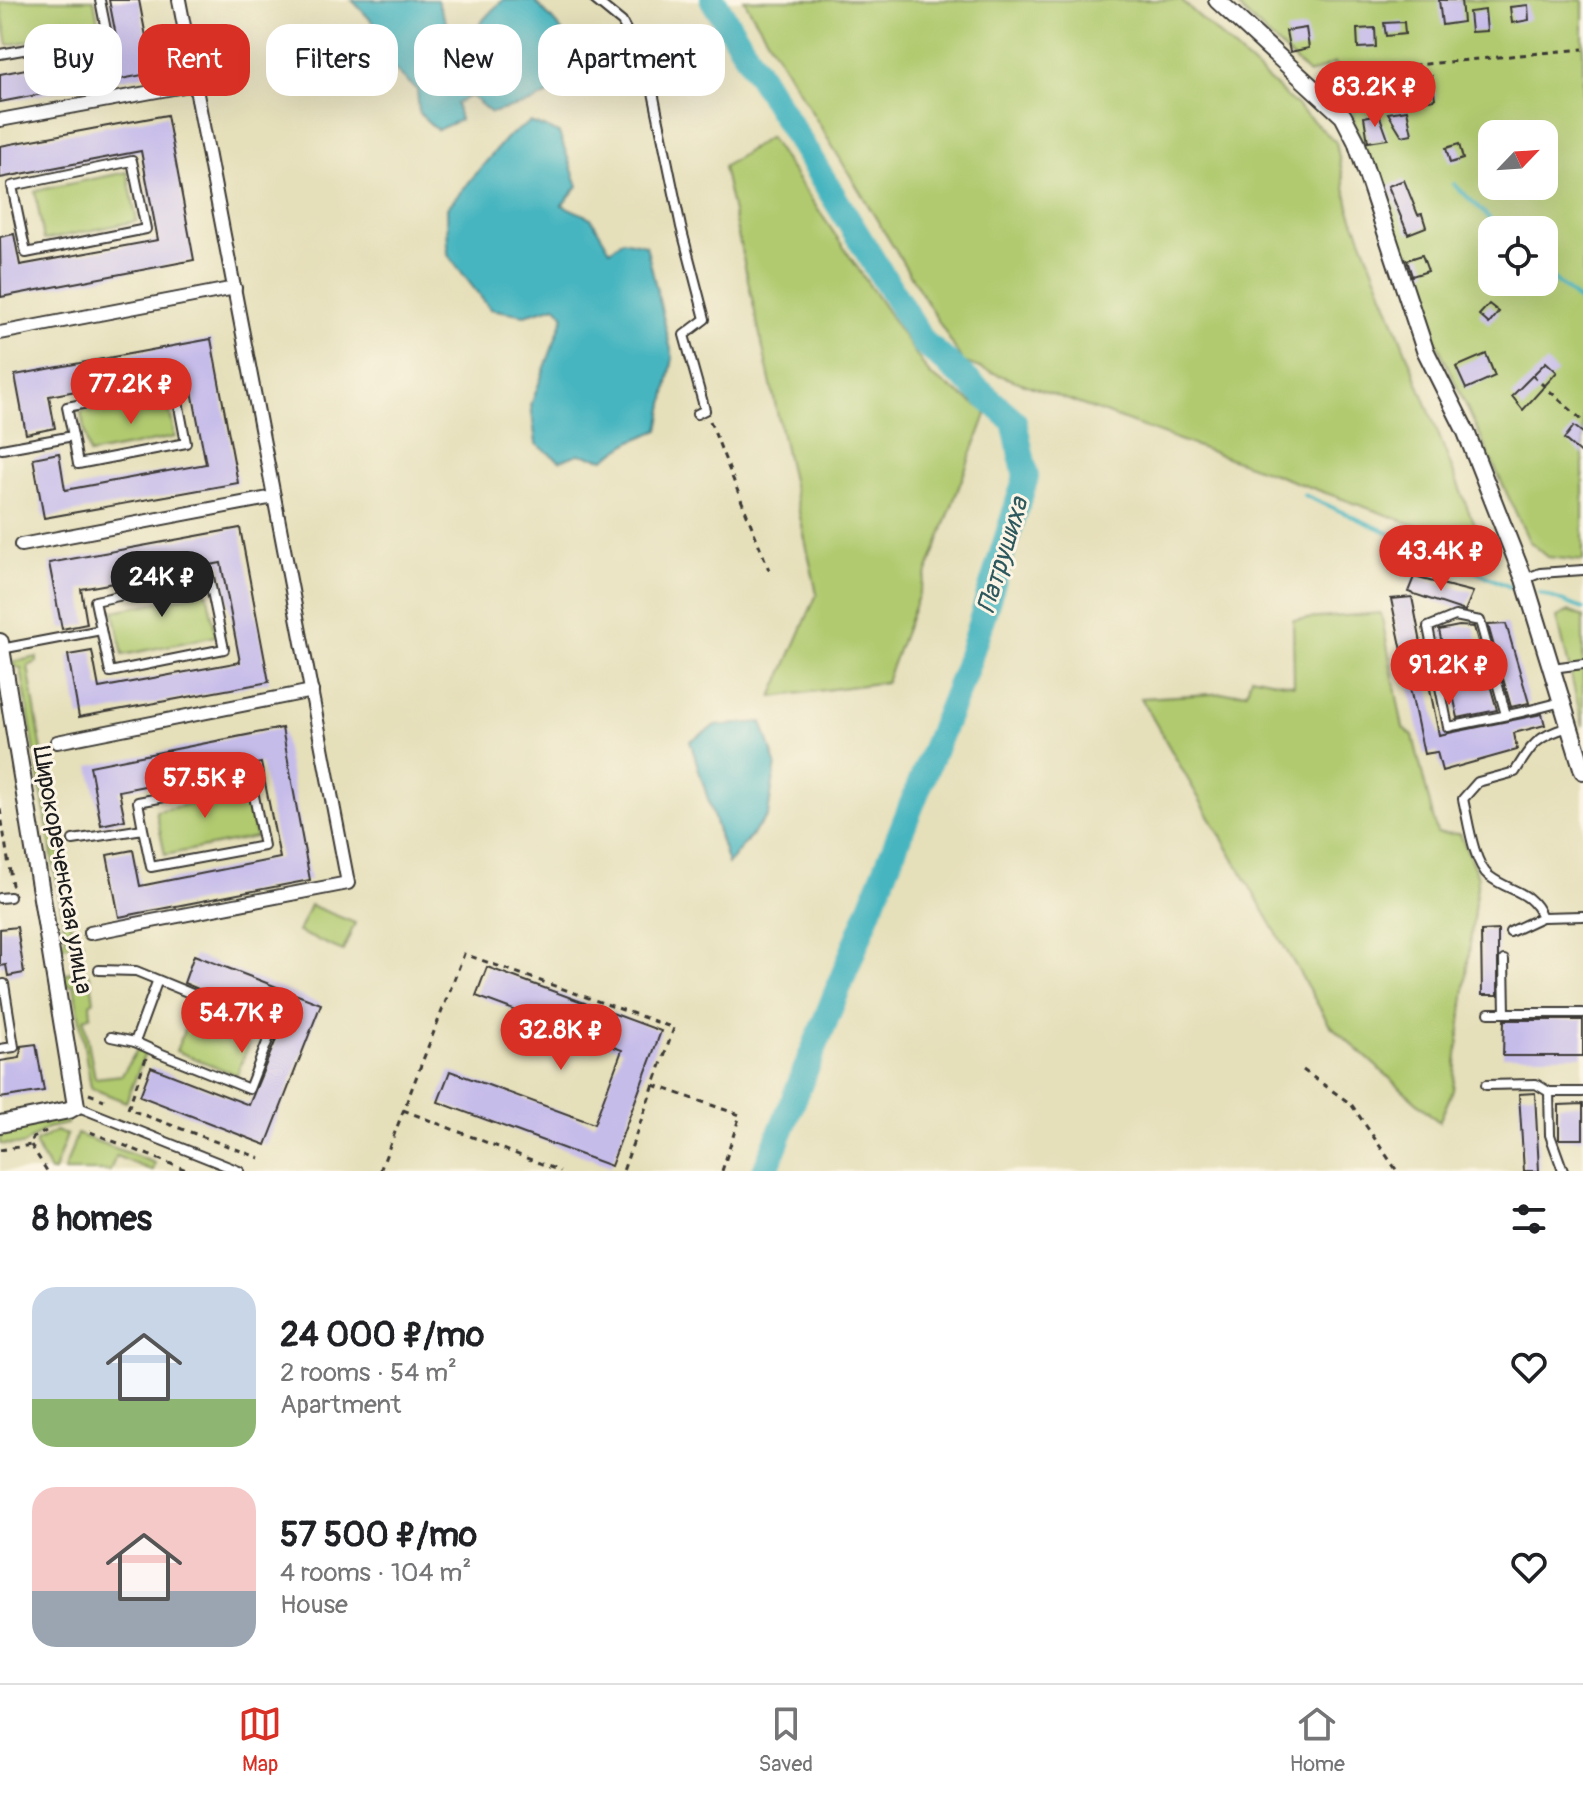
<!DOCTYPE html>
<html lang="en">
<head>
<meta charset="utf-8">
<style>
	:root { --surface:#fff; --page:#f2f2f2; --text:#202124; --muted:#757577; --line:#e0e0e0; --accent:#d93025 }
	body { margin:0; font-family:Pangolin,sans-serif; background:var(--page); color:var(--text); height:100vh; display:flex; flex-direction:column; font-size:30px; white-space:nowrap }
	* { box-sizing:border-box; margin:0 }
	p { font-size:26px; color:var(--muted) }
	.icon { flex:none; width:44px; height:44px; fill:none; stroke:currentColor; stroke-width:2; stroke-linecap:round; stroke-linejoin:round }
	.map { position:relative; height:1171px; overflow:hidden }
	.panel { display:flex; flex-direction:column; background:var(--surface); flex:1 }
	.panel>* { flex:none }
	.guide { position:absolute; left:24px; top:24px; width:800px; height:72px; display:flex; gap:16px }
	.needle { width:52px; rotate:65deg }
	.buttons { position:absolute; left:1478px; top:120px; display:grid; gap:16px }
	.buttons a { display:grid; place-items:center; width:80px; height:80px; border-radius:16px; background:var(--surface); box-shadow:0 8px 32px #0002; font-size:40px }
	.price { position:absolute; translate:-50% -68px; padding:0 18px; border-radius:28px; background:var(--accent); color:#fff; font-size:26px; line-height:52px; filter:drop-shadow(0 2px 4px #0008) }
	.price::after { content:''; position:absolute; left:50%; top:48px; width:24px; height:18px; margin-left:-12px; background:inherit; clip-path:polygon(0 0,100% 0,50% 100%) }
	.price.on { background:#222; color:#fff }
	ul { padding:0; list-style:none }
	li { display:flex; align-items:center; gap:24px; height:200px; padding:0 32px }
	li span { display:grid; place-items:center; flex:none; width:224px; height:160px; border-radius:24px; color:#555 }
	li>.icon { margin-inline-start:auto }
	span .icon { width:96px; height:96px; fill:#fffc; stroke-width:1 }
	li b { font-size:34px }
	h2 { display:flex; justify-content:space-between; align-items:center; height:96px; padding:0 32px; font-size:34px }
	.chip { padding:0 28px; border-radius:24px; background:var(--surface); box-shadow:0 8px 32px #0002; font-size:28px; line-height:72px }
	.chip.on { background:var(--accent); color:#fff }
	.tab-bar { display:flex; justify-content:space-around; align-items:center; height:112px; border-top:2px solid var(--line); background:var(--surface); font-size:22px; color:var(--muted) }
	.tab-bar a { display:grid; justify-items:center; gap:4px }
	.tab-bar .on { color:var(--accent) }
	.map>svg:first-child { display:block }
</style>
</head>
<body>
<div class="map">
<svg width="1583" height="1171" viewBox="0 0 1583 1171">
	<rect width="100%" height="100%" fill="#fcf5e5"/>
	<filter id="ink" filterUnits="userSpaceOnUse"><feTurbulence type="fractalNoise" baseFrequency=".0125" numOctaves="2"/><feDisplacementMap in="SourceGraphic" scale="16" xChannelSelector="R" yChannelSelector="G"/><feConvolveMatrix kernelMatrix="1 2 1 2 8 2 1 2 1" color-interpolation-filters="sRGB"/></filter>
	<filter id="wash" filterUnits="userSpaceOnUse"><feTurbulence type="fractalNoise" baseFrequency=".006" numOctaves="4" result="noise"/><feDisplacementMap in="SourceGraphic" scale="32" xChannelSelector="R" yChannelSelector="G"/><feGaussianBlur stdDeviation="1.8" result="paint"/><feColorMatrix in="noise" values="0 0 0 0 0 0 0 0 0 0 0 0 0 0 0 0 0 1.4 0 .05"/><feComposite in="paint" operator="in"/></filter>
	<g filter="url(#wash)">
		<rect width="100%" height="100%" fill="#e5dfba"/>
		<g fill="#b1ca6f" stroke="#667346" stroke-width="2" fill-rule="evenodd">
			<path d="M16,0H94L99,27L8,45L0,3Z"/>
			<path d="M744,0H1181L1336,142L1349,207L1484,550L963,362Z"/>
			<path d="M1244,0H1583V561L1548,557L1529,541L1434,337L1353,118L1354,95L1335,63L1309,74L1239,8ZM1492,134H1544V186H1492ZM1492,230H1544V282H1492Z"/>
			<path d="M769,137L930,375L987,412L886,682L772,697L817,594L723,167Z"/>
			<path d="M127,172L137,221L44,240L35,191Z"/>
			<path d="M166,395L175,437L89,454L81,412Z"/>
			<path d="M207,592L216,636L123,655L114,611Z"/>
			<path d="M1569,611L1583,617V726L1557,617Z"/>
			<path d="M1381,613L1403,728L1413,736L1437,833L1460,834L1478,877L1453,1090L1439,1122L1329,1024L1141,698L1247,692L1251,676L1294,685L1293,620Z"/>
			<path d="M37,657V662L28,666L73,939L84,942L57,947L58,943L66,939L21,668L15,667L14,662Z"/>
			<path d="M247,793L256,837L165,855L156,811Z"/>
			<path d="M310,905L355,923L343,951L298,932Z"/>
			<path d="M81,968L90,975L94,1001L90,1004L91,1015L84,1019L95,1078L122,1075L137,1050L145,1053L126,1102L91,1088L74,985L65,984V974Z"/>
			<path d="M190,1015L251,1038L237,1075L176,1051Z"/>
			<path d="M67,1118V1124L47,1128L23,1145L0,1144V1131Z"/>
			<path d="M56,1131L67,1135L54,1171H50L36,1146V1142Z"/>
			<path d="M77,1134L155,1163L153,1171L116,1156L110,1171H64Z"/>
		</g>
		<g fill="#46b5c0" stroke="#31686e" stroke-width="2">
			<path d="M352,0H437L458,51L456,67H465C469,33 478,23 503,0H534C554,23 584,47 581,79L530,103L491,113L471,96L456,103L460,120L437,130L419,113L417,90L390,65L383,33Z"/>
			<path d="M530,122L559,133L578,186L562,205L591,218L610,250L623,240L646,245L673,358L659,430L632,441L604,459L578,454L560,461L536,444L531,405L564,316L556,306L525,315L490,309L448,255L447,208L506,138Z"/>
			<path d="M762,722L776,764L768,815L728,864L690,741L715,726Z"/>
		</g>
		<g fill="none" stroke-linecap="round" stroke-linejoin="round">
			<g stroke="#46b5c0" stroke-width="4">
				<path d="M1454,184L1502,230"/>
				<path d="M1544,270L1583,305"/>
				<path d="M1304,495L1517,590"/>
				<path d="M1540,593L1583,609"/>
			</g>
			<path stroke="#46b5c0" stroke-width="26" d="M713,0L923,342L1014,421L1026,477L966,669L765,1171"/>
		</g>
		<g id="blocks">
			<g fill="#c6bcea">
				<path d="M109,0H139L153,73L0,102V74L119,51Z"/>
				<path d="M1439,0H1461L1463,22L1442,25Z"/>
				<path d="M1528,5L1529,20L1512,23L1510,7Z"/>
				<path d="M1485,10L1487,31L1471,32L1469,12Z"/>
				<path d="M1404,22L1405,34L1386,36L1384,23Z"/>
				<path d="M1306,28L1309,48L1290,52L1286,31Z"/>
				<path d="M1375,28L1376,47L1358,48L1357,29Z"/>
				<path d="M1432,76L1435,99L1399,105L1396,81Z"/>
				<path d="M1407,110L1412,134L1402,136L1388,113Z"/>
				<path d="M1379,114L1388,139L1368,142L1364,117Z"/>
				<path d="M167,115L194,260L1,297L0,237L14,234L20,265L158,240L141,151L0,178V146Z"/>
				<path d="M1459,144L1463,159L1450,163L1446,148Z"/>
				<path d="M1404,180L1418,215L1422,214L1426,227L1408,234L1388,186Z"/>
				<path d="M1422,255L1428,271L1412,276L1407,260Z"/>
				<path d="M1489,304L1499,312L1489,324L1479,315Z"/>
				<path d="M211,339L238,483L44,518L33,458L59,453L65,490L206,464L188,370L49,396L55,428L26,434L15,375Z"/>
				<path d="M1486,354L1495,376L1466,389L1456,367Z"/>
				<path d="M1546,362L1557,372L1523,410L1512,396Z"/>
				<path d="M1574,426L1583,433V455L1564,439Z"/>
				<path d="M240,528L269,682L79,717L68,655L92,651L99,688L240,662L221,563L81,589L87,624L62,629L49,563Z"/>
				<path d="M1414,577L1473,592L1465,611L1408,592Z"/>
				<path d="M1412,597L1439,735L1542,714L1545,725L1514,733L1517,750L1442,771L1437,752L1424,754L1391,599Z"/>
				<path d="M1506,624L1529,703L1511,707L1488,625Z"/>
				<path d="M1459,626L1474,627L1497,710L1458,718L1439,630Z"/>
				<path d="M282,728L310,880L119,917L107,855L133,850L140,886L280,858L261,763L119,791L125,820L101,825L90,766Z"/>
				<path d="M17,927L24,973L8,976L6,965L0,966V929Z"/>
				<path d="M1498,930V995H1482L1481,931Z"/>
				<path d="M194,955L321,1004L266,1145L140,1096L151,1067L249,1105L280,1030V1023L184,983Z"/>
				<path d="M487,967L661,1031L611,1166L438,1102L450,1071L594,1124L618,1061L622,1050L476,996Z"/>
				<path d="M1504,1020H1583V1056H1503Z"/>
				<path d="M36,1044L44,1091L0,1098V1061L20,1058L21,1046Z"/>
				<path d="M1535,1093L1539,1171H1524L1519,1094Z"/>
				<path d="M1583,1104V1139H1559V1105Z"/>
			</g>
		</g>
	</g>
	<g filter="url(#ink)">
		<use href="#blocks" fill-opacity="0" stroke="#3a3934" stroke-width="2"/>
		<g fill="none" stroke-linecap="round" stroke-linejoin="round">
			<g stroke="#3a3934" stroke-width="12">
				<g id="service">
					<path d="M595,0L622,22L649,73L681,227L705,319L684,335L705,410L697,414"/>
					<path d="M0,54L107,35L100,0"/>
					<path d="M1321,95L1341,75"/>
					<path d="M132,161L146,229L26,253L12,186Z"/>
					<path d="M2,449L73,436L78,464L186,443L175,386L67,407L73,436"/>
					<path d="M209,577L224,649L110,672L95,601Z"/>
					<path d="M1525,579L1540,573L1583,570"/>
					<path d="M1,649L101,630"/>
					<path d="M1552,668L1583,664"/>
					<path d="M1506,715L1480,621L1455,616L1428,627L1448,727C1486,719 1524,713 1561,702"/>
					<path d="M73,840L143,829L138,802L251,781L264,846L151,867L143,829"/>
					<path d="M0,898L10,897"/>
					<path d="M1542,917C1530,889 1511,893 1489,876C1473,863 1468,819 1463,799L1478,782L1515,772C1532,744 1537,736 1569,727"/>
					<path d="M1510,932L1542,917L1583,916"/>
					<path d="M1504,960L1505,1013"/>
					<path d="M99,970L136,971L273,1027L249,1089L157,1052L135,1042L111,1037"/>
					<path d="M0,985L4,984L14,1047L0,1049"/>
					<path d="M1489,1013H1583"/>
					<path d="M135,1042L157,982"/>
					<path d="M1486,1085L1536,1084L1549,1092H1583"/>
					<path d="M1549,1092L1550,1135L1563,1171"/>
					<path d="M76,1106L239,1171"/>
				</g>
			</g>
			<g stroke="#3a3934" stroke-width="16">
				<g id="pedestrian">
					<path d="M0,120L195,84"/>
					<path d="M0,333L235,288"/>
					<path d="M21,545L274,497"/>
					<path d="M57,742L312,691"/>
					<path d="M90,933L348,883L179,0"/>
				</g>
			</g>
			<g stroke="#3a3934" stroke-width="20">
				<g id="minor">
					<path d="M1217,0L1343,116L1356,141L1425,350L1466,432L1524,579L1583,771"/>
					<path d="M0,642L76,1106L69,1110L0,1124"/>
				</g>
			</g>
			<g stroke="#3a3934" stroke-width="3" stroke-dasharray="6 6" stroke-linecap="butt">
				<path d="M1353,73L1395,67L1583,49"/>
				<path d="M1532,375L1583,421"/>
				<path d="M710,421L769,570"/>
				<path d="M0,809L12,885L8,886"/>
				<path d="M146,1058L128,1109L260,1158"/>
				<path d="M1303,1070L1351,1104L1397,1171"/>
				<path d="M654,1085L740,1115L722,1171"/>
				<path d="M89,1094L104,1100"/>
				<path d="M403,1110L560,1171"/>
				<path d="M90,1132L189,1171"/>
				<path d="M31,1145L47,1171"/>
				<path d="M0,1150L31,1145L33,1138L46,1131"/>
				<path d="M380,1171L464,954L674,1028L623,1171"/>
			</g>
			<use href="#service" stroke="#fff" stroke-width="8"/>
			<use href="#pedestrian" stroke="#fff" stroke-width="12"/>
			<use href="#minor" stroke="#fff" stroke-width="16"/>
		</g>
	</g>
	<g text-anchor="middle" stroke-width="6" stroke-linejoin="round" paint-order="stroke">
		<g font-size="24" fill="#1c1c1c" stroke="#fcf5e5">
			<text transform="translate(63 870) rotate(80)" y="8">Широкореченская улица</text>
		</g>
		<g font-size="26" font-style="italic" fill="#2d595e" stroke="#fcf5e5">
			<text transform="translate(1002 555) rotate(-73)" y="9">Патрушиха</text>
		</g>
	</g>
</svg>
<div class="buttons">
<a><svg class="needle" viewBox="-14 -14 28 28"><path d="M0-13l5 13h-10z" fill="#e53935"/><path d="M0 13l5-13h-10z" fill="#757577"/></svg></a>
<a><svg class="icon" aria-label="locate" viewBox="0 0 24 24"><circle cx="12" cy="12" r="6"/><path d="M12 2v4M12 18v4M2 12h4M18 12h4"/></svg></a>
</div>
<b class="price" style="left:1375px;top:129px">83.2K ₽</b>
<b class="price" style="left:131px;top:426px">77.2K ₽</b>
<b class="price" style="left:1441px;top:593px">43.4K ₽</b>
<b class="price on" style="left:162px;top:619px">24K ₽</b>
<b class="price" style="left:1449px;top:707px">91.2K ₽</b>
<b class="price" style="left:205px;top:820px">57.5K ₽</b>
<b class="price" style="left:242px;top:1055px">54.7K ₽</b>
<b class="price" style="left:561px;top:1072px">32.8K ₽</b>
<div class="guide">
<a class="chip">Buy</a>
<a class="chip on">Rent</a>
<a class="chip">Filters</a>
<a class="chip">New</a>
<a class="chip">Apartment</a>
</div>
</div>
<section class="panel">
<h2>8 homes<svg class="icon" aria-label="filters" viewBox="0 0 24 24"><path d="M4 7h16M4 17h16"/><circle cx="9" cy="7" r="2"/><circle cx="15" cy="17" r="2"/></svg></h2>
<ul>
<li><span style="background:linear-gradient(#c9d6e8 70%,#8fb573 0)"><svg class="icon" aria-label="home" viewBox="0 0 24 24"><path d="M3 11l9-7 9 7M6 9v11h12V9"/></svg></span><div><b>24 000 ₽/mo</b><p>2 rooms · 54 m²</p><p>Apartment</p></div><svg class="icon" aria-label="heart" viewBox="0 0 24 24"><path d="M12 20l-8-8c-3-5 5-10 8-4 3-6 11-1 8 4z"/></svg></li>
<li><span style="background:linear-gradient(#f6c9c9 65%,#9aa5b1 0)"><svg class="icon" aria-label="home" viewBox="0 0 24 24"><path d="M3 11l9-7 9 7M6 9v11h12V9"/></svg></span><div><b>57 500 ₽/mo</b><p>4 rooms · 104 m²</p><p>House</p></div><svg class="icon" aria-label="heart" viewBox="0 0 24 24"><path d="M12 20l-8-8c-3-5 5-10 8-4 3-6 11-1 8 4z"/></svg></li>
</ul>
</section>
<nav class="tab-bar">
<a class="on"><svg class="icon" aria-label="map" viewBox="0 0 24 24"><path d="M3 6l6-2 6 2 6-2v14l-6 2-6-2-6 2zM9 4v14M15 6v14"/></svg>Map</a>
<a><svg class="icon" aria-label="saved" viewBox="0 0 24 24"><path d="M7 4h10v16l-5-4-5 4z"/></svg>Saved</a>
<a><svg class="icon" aria-label="home" viewBox="0 0 24 24"><path d="M3 11l9-7 9 7M6 9v11h12V9"/></svg>Home</a>
</nav>
</body>
</html>
